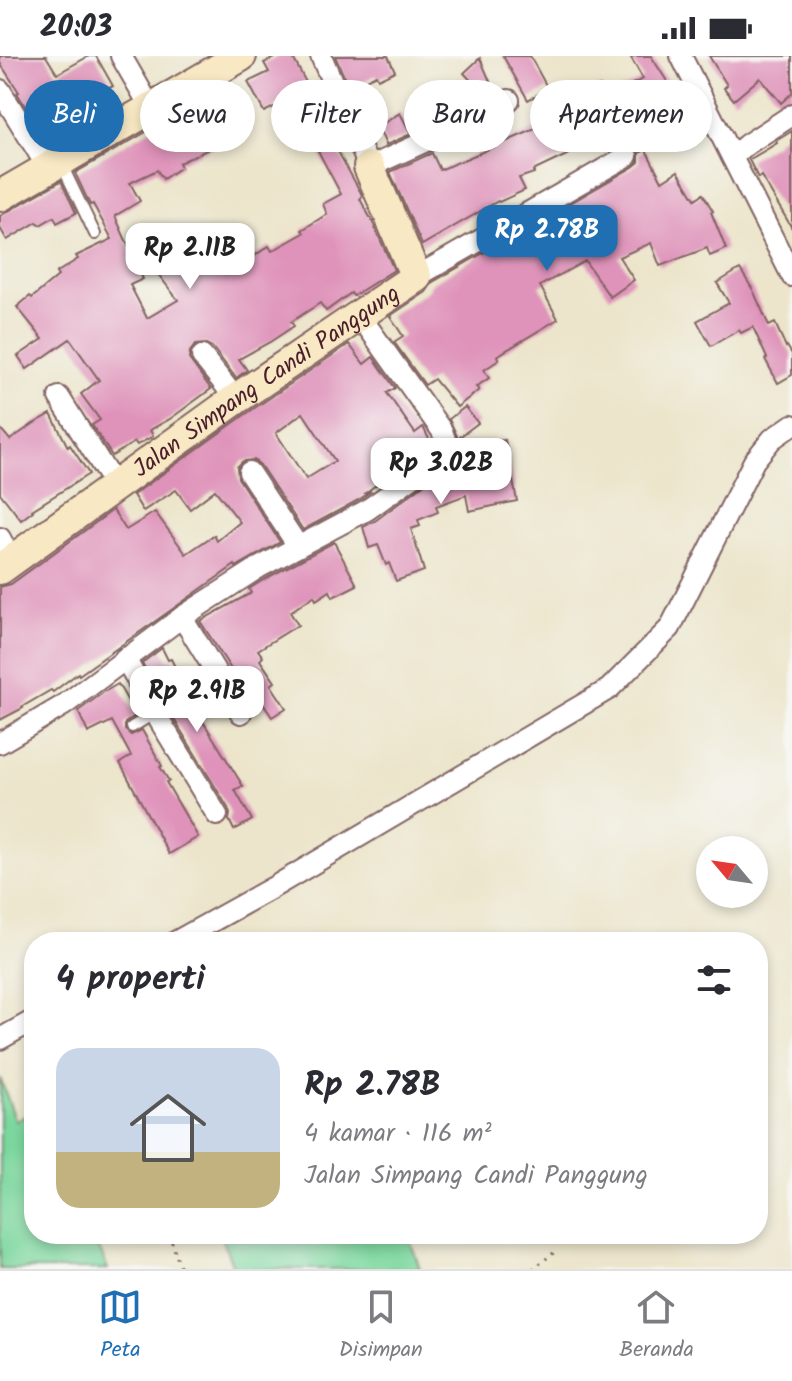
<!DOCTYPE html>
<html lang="id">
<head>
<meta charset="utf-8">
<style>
	:root { --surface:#fff; --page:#f2f2f3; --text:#2b2b33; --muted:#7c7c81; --line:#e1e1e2; --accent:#1f6fb2 }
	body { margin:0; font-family:Kalam,sans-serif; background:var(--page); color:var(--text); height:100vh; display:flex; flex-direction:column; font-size:30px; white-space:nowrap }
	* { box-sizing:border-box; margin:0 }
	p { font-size:26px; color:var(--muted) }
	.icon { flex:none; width:44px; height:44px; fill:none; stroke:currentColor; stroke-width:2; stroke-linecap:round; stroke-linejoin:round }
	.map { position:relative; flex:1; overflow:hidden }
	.side { position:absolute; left:24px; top:876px; width:744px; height:312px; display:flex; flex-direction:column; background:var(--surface); border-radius:32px; box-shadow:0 4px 12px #0003 }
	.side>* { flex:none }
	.hud { position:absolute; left:24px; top:24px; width:744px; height:72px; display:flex; gap:16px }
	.needle { width:52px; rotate:299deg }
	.fabs { position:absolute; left:696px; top:780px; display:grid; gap:16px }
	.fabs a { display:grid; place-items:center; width:72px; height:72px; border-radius:50%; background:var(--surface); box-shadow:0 4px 12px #0003; font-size:40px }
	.price { position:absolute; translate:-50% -68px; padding:0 18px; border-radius:16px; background:#fff; color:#222; font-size:26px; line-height:52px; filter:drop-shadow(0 2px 4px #0008) }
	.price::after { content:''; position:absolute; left:50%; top:48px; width:24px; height:18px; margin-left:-12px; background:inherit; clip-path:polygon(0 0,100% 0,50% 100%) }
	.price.on { background:var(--accent); color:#fff }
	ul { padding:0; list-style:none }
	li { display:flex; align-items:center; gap:24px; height:200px; padding:0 32px }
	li+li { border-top:2px solid var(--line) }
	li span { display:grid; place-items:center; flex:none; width:224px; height:160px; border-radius:24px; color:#555 }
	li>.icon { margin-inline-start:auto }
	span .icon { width:96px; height:96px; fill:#fffc; stroke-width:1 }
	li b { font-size:34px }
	h2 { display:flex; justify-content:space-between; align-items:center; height:96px; padding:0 32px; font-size:34px }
	.pill { padding:0 28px; border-radius:36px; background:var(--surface); box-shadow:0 4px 12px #0003; font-size:28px; line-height:72px }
	.pill.on { background:var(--accent); color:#fff }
	.status { display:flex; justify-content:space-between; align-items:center; height:56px; padding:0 40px; background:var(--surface); direction:ltr }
	.status svg { height:22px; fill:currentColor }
	.menu { display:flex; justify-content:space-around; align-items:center; height:112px; border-top:2px solid var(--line); background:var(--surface); font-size:22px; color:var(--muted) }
	.menu a { display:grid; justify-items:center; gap:4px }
	.menu .on { color:var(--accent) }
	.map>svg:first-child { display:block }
</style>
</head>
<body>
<div class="status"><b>20:03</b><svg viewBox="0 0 49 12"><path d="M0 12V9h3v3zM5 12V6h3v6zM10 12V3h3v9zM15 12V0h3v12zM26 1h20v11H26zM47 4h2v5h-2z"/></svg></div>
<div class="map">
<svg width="792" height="1213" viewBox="0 0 792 1213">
	<rect width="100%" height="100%" fill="#f6f6f2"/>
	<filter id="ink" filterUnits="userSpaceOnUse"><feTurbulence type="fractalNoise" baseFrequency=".0125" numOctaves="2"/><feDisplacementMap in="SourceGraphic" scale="16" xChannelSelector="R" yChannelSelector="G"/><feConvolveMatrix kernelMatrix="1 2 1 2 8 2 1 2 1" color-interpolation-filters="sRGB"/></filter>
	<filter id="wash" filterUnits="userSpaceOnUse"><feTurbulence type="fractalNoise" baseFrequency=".006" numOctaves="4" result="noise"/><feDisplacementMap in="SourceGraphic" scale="32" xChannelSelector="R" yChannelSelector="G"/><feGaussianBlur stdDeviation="1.8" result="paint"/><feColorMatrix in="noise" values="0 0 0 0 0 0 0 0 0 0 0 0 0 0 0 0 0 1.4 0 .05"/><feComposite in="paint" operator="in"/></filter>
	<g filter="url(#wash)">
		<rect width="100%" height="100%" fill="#ece5cb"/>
		<g fill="#7cd79e" stroke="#637b64" stroke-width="2">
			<path d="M0,1022L16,1065L34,1055V1178H93L108,1213H0Z"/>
			<path d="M220,1178H408L420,1213H234Z"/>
		</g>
		<g id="blocks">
			<g fill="#df93ba" fill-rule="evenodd">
				<path d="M0,0H46L57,18L89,0H96L113,30L82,47L79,41L62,53L59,49L35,66L17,37L19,36L0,7Z"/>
				<path d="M278,0H292L310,34L264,56L248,26L269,16L264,7Z"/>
				<path d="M335,0H388L395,15L378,23L376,19L349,32Z"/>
				<path d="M503,0H530L548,33L528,44Z"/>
				<path d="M630,0H651L670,30L676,45L656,54L655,51L618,68L619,71L591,85L592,87L533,115L534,117L519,122L525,134L499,146L498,145L422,189L390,116L432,97L440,114L568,59L563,49L600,30L605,41L643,23Z"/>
				<path d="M709,0H792V37L781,47L760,22L734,44L724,32L727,29Z"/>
				<path d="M480,2L495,37L486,41L464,17Z"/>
				<path d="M400,57L411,78L386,89L378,71Z"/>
				<path d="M174,60L182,73L200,64L213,91L179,107L181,111L163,123L157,114L130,127L140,145L115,160L143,223L130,229L147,262L178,244L151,209L197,191L202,203L208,198L226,219L269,190L272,195L304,177L302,174L327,158L323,148L341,138L310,80L325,72L361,137L362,141L360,143L372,165L394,214L353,240L351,237L326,255L320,247L291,266L294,270L270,286L239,303L247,314L236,322L212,291L206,288L195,289L190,296L189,303L211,333L170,363L150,374L153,380L137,389L135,386L112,400L92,369L100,364L81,338L99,324L70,283L27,313L18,300L43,283L17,251L30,240L32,242L58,220L56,217L78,203L76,200L112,183L93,148L90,149L75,117Z"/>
				<path d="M792,75V172L761,120L758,122L749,104L777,87L776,85Z"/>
				<path d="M646,94L662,125L678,115L695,143L703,138L713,155L711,156L726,193L710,200L707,192L660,210L651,187L619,201L634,224L610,241L585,205L540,230L558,263L497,300L499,304L484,314L489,322L476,331L479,334L457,351L434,323L425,329L394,286L403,280L390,260L426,236L433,226L633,111L639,106V97Z"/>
				<path d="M61,125L76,157L57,167L54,161L40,169L37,166L7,184L0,172V160Z"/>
				<path d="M740,213L753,234L769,270L775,267L786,291L787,290L792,298V319L778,327L765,303L767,302L753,271L741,277L739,274L711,290L697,265L729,247L717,227Z"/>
				<path d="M349,288L364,308L373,301L395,332L387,337L415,377L423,371L431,387L364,438L371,435L360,443L303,474L260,409L254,404L243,405L237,411L238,422L280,486L236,511L235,509L79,619L78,617L53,636L51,634L22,651L23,652L0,664V531L11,528L113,454L126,474L155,456L186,498L214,479L217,485L240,466L215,434L190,453L176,434L143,455L133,439L246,358ZM303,357L335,405L306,423L276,377Z"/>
				<path d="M465,351L478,367L458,382L449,363Z"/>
				<path d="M51,358L68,391L70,389L89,418L32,454L33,455L21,464L0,437V372L10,384L33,368Z"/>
				<path d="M505,384L517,445L469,455L466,439L436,450L438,456L418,464L420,470L411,473L424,515L396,525L389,507L386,509L378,489L369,492L363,471L375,465L442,415L444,421L478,414L473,390Z"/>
				<path d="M334,486L357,529L333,541L330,535L316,544L314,540L290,556L298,569L258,594L263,601L260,604L275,626L271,629L286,652L272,661L257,639L249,645L237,625L238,624L200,565L251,537L249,533L265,523Z"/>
				<path d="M162,592L168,604L171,603L199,659L243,730L235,734L252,764L234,774L229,764L230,758L228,752L166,650L142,607Z"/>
				<path d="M118,628L136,659L125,667V674L131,679L142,674L162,710L160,711L169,725L166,726L198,781L169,798L120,707L131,700L112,665L88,677L78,655L104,636Z"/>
			</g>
		</g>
	</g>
	<g filter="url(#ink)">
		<use href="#blocks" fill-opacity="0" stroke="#836463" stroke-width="2"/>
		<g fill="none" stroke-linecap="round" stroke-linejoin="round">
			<g stroke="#836463" stroke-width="14">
				<g id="lane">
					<path d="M192,31L211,66"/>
					<path d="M61,107L95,178"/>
					<path d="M132,671L155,657"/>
				</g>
			</g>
			<g stroke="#836463" stroke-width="24">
				<g id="street">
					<path d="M121,0L151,52"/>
					<path d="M321,0L369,111L455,72L509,44"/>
					<path d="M681,0L792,220"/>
					<path d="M0,34L48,112"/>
					<path d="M732,101L746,89L792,59"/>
					<path d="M416,221L627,100"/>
					<path d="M202,300L236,343"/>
					<path d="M59,341L115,430"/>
					<path d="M249,416L298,490"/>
					<path d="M0,482L12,505"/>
					<path d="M182,561L241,657"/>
					<path d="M125,602L155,657L217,759"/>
					<path d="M0,687L64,649L182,561L258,512L367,454L431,408L442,396L447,389L442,375L360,260"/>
					<path d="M175,886L272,832L609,633L670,572L754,405L772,383L792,369"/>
					<path d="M0,983L34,964"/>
				</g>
			</g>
			<g stroke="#836463" stroke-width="34">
				<g id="secondary">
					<path d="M0,140L241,0"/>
					<path id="s1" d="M0,513L236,343L416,221L369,111"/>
				</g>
			</g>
			<g stroke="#836463" stroke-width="3" stroke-dasharray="2 6" stroke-linecap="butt">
				<path d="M169,1178L181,1213"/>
				<path d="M533,1213L556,1195"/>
			</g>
			<use href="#lane" stroke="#fff" stroke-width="10"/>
			<use href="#street" stroke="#fff" stroke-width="20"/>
			<use href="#secondary" stroke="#f8e8c3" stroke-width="30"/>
		</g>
	</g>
	<g text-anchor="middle" stroke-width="6" stroke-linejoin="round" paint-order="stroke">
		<g font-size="24" fill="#4a1f2b" stroke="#f6f6f2">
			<text dy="8" stroke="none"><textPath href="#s1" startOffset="326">Jalan Simpang Candi Panggung</textPath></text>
		</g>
	</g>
</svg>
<div class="fabs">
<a><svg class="needle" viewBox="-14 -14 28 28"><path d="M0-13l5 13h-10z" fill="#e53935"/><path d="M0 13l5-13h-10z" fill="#7c7c81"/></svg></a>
</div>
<b class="price on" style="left:547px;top:217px">Rp 2.78B</b>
<b class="price" style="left:190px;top:235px">Rp 2.11B</b>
<b class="price" style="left:441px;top:450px">Rp 3.02B</b>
<b class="price" style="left:197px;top:678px">Rp 2.91B</b>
<div class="hud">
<a class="pill on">Beli</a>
<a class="pill">Sewa</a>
<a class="pill">Filter</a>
<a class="pill">Baru</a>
<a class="pill">Apartemen</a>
</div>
<section class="side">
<h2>4 properti<svg class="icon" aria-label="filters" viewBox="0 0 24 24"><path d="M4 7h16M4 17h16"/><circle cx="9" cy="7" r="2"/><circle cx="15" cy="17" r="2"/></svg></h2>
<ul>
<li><span style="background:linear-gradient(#c9d6e8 65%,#c2b280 0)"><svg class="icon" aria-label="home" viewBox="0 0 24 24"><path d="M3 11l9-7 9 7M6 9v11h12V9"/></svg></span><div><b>Rp 2.78B</b><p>4 kamar · 116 m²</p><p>Jalan Simpang Candi Panggung</p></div></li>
</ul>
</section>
</div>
<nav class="menu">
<a class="on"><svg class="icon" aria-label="map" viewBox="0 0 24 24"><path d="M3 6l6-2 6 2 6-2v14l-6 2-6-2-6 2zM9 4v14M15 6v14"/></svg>Peta</a>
<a><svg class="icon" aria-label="saved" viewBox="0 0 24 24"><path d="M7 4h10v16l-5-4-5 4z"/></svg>Disimpan</a>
<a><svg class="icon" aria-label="home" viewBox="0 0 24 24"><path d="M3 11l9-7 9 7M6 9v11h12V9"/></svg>Beranda</a>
</nav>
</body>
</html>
